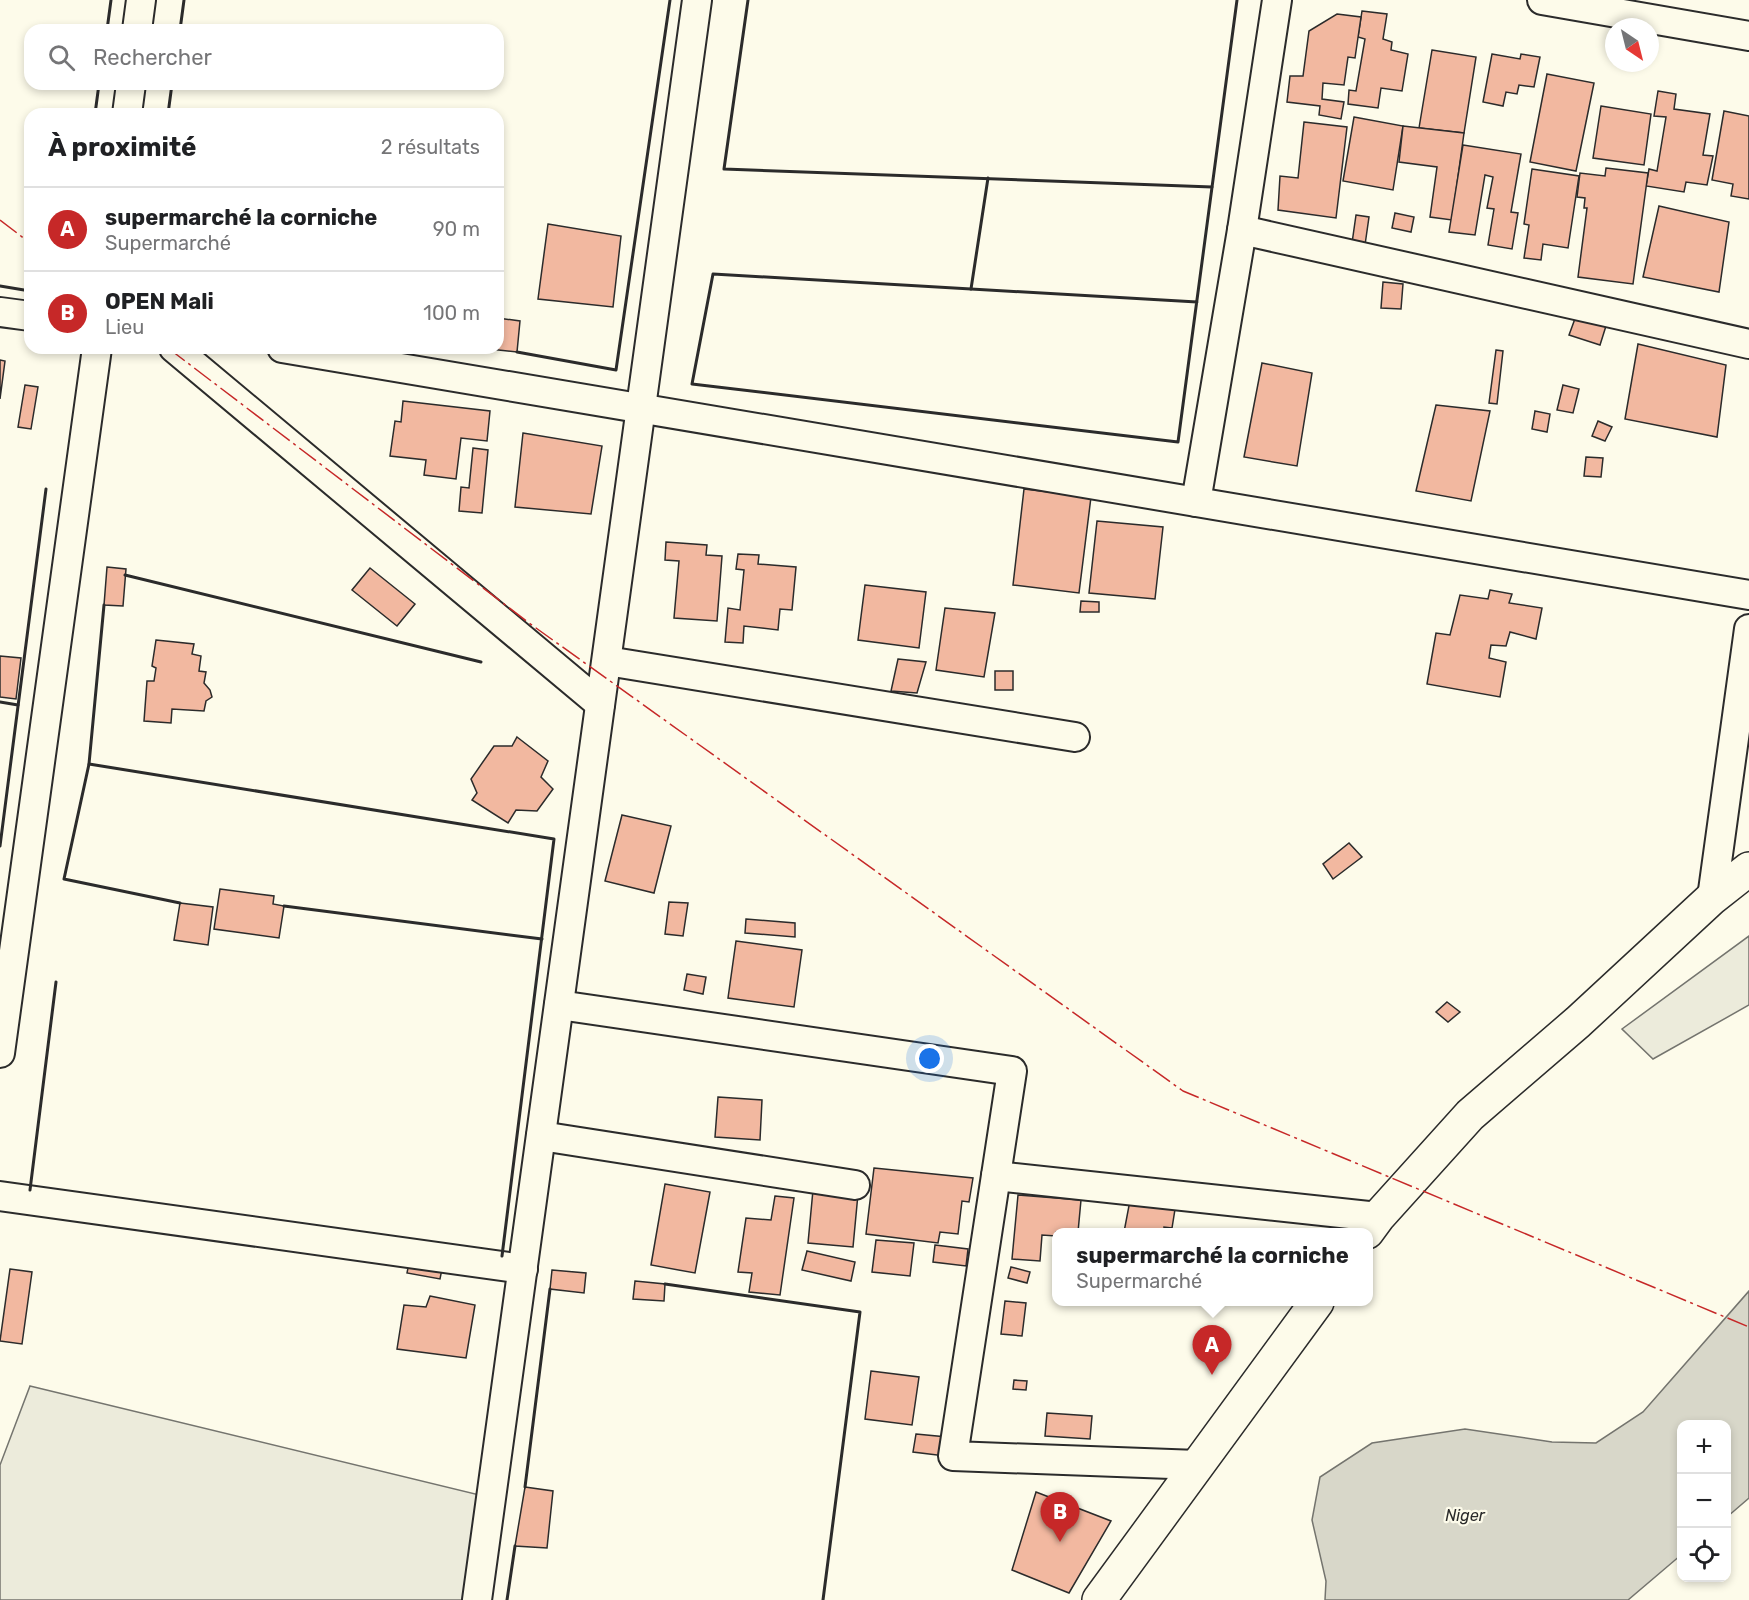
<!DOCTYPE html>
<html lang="fr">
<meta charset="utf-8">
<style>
body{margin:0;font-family:Rubik,sans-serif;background:#f2f2f2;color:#202124}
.controls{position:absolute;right:18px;bottom:18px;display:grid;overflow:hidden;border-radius:12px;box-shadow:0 3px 9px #0003}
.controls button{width:54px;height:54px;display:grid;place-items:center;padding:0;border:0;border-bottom:2px solid #e0e0e0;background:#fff;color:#202124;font:30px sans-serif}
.compass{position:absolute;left:1605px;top:18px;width:54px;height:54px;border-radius:50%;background:#fff;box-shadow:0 3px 9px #0003;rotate:145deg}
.you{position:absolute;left:930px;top:1059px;width:21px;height:21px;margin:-15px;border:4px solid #fff;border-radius:50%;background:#1a73e8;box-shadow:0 0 0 9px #1a73e833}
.badge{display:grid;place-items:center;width:39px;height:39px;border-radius:50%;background:#c62828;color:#fff;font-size:20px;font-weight:700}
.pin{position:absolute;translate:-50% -50px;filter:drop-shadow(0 2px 3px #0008)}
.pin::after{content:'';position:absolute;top:32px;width:21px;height:18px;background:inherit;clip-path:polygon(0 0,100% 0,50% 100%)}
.popup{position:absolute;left:1052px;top:1228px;width:321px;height:78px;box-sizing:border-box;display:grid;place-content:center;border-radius:12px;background:#fff;filter:drop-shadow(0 2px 4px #0005);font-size:20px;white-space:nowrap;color:#757577}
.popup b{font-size:22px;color:#202124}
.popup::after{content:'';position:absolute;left:50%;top:100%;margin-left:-12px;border:12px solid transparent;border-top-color:#fff}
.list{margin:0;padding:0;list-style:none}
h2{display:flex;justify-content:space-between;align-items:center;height:78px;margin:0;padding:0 24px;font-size:26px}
h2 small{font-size:20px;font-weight:400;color:#757577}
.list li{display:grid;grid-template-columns:39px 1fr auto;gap:18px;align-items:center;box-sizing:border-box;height:84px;padding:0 24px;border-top:2px solid #e0e0e0}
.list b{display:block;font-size:22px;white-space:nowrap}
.list p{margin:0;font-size:20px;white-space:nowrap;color:#757577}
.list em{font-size:20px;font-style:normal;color:#757577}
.icon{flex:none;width:33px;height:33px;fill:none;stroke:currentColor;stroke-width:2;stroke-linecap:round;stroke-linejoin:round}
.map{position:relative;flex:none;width:1749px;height:1600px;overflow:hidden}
.search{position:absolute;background:#fff;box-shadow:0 3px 9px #0003;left:24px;top:24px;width:480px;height:66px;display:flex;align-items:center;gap:15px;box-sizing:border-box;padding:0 21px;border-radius:18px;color:#757577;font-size:22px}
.panel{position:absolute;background:#fff;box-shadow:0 3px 9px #0003;left:24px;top:108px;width:480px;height:246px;border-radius:18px}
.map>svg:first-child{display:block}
.green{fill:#ecebdb;stroke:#74746e;stroke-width:1.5}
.water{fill:#d8d7c9;stroke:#74746e;stroke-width:1.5}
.building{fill:#f2b8a0;stroke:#2b2b2b;stroke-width:1.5}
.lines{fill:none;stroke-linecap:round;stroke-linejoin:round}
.minor-casing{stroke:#2b2b2b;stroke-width:32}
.secondary-casing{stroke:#2b2b2b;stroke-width:36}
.minor{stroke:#fdfbea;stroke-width:28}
.secondary{stroke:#fdfbea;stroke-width:33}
.wall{stroke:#2b2b2b;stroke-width:3}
.power{stroke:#c62828;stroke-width:1.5;stroke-dasharray:21 4.5 3 4.5;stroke-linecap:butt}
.labels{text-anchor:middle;stroke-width:4.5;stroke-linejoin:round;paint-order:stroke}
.water-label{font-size:16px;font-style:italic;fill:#2b2b2b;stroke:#fdfbea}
</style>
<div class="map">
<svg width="1749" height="1600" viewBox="0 0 1749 1600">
<rect width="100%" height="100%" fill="#fdfbea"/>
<g class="green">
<path d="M1749 936V1005L1653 1059 1622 1029Z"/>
<path d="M30 1386 496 1499 485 1600H0V1465Z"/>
</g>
<path class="water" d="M1749 1291V1498L1727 1517 1726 1424H1682L1681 1555 1628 1600H1325L1326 1581 1312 1520 1320 1477 1372 1443 1465 1429 1552 1442 1596 1443 1643 1412Z"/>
<g class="building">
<path d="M1362 11 1387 14 1383 39 1392 42 1391 50 1408 54 1402 91 1381 88 1378 108 1348 104 1349 90 1356 91 1365 39 1358 37Z"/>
<path d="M1337 14 1361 17 1355 58 1348 57 1344 85 1323 83 1322 99 1344 102 1341 119 1319 115 1320 106 1287 102 1290 76H1303L1309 31Z"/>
<path d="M1432 50 1476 57 1464 133 1419 128Z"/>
<path d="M1492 54 1520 59 1521 54 1540 57 1534 87 1519 85 1517 94 1506 92 1503 106 1483 102Z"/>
<path d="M1547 74 1594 83 1576 171 1530 162Z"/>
<path d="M1658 91 1676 94 1674 109 1710 114 1703 155 1713 156 1707 185 1686 182 1684 192 1646 186 1649 169 1657 171 1666 117 1654 116Z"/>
<path d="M1601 106 1651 114 1644 165 1593 158Z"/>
<path d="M1724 111 1749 116V199L1731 196 1733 184 1712 180Z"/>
<path d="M1354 117 1403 126 1393 190 1343 181Z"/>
<path d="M1304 122 1347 127 1336 218 1278 210 1280 176 1298 178Z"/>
<path d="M1403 126 1464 133 1452 220 1430 217 1437 167 1399 162Z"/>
<path d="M1463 145 1521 154 1511 212 1518 213 1512 249 1488 245 1494 209 1487 208 1493 177 1485 175 1475 235 1449 232Z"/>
<path d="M1606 168 1648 173 1633 284 1578 277 1587 208H1584L1585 198 1577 197 1580 173 1605 176Z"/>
<path d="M1532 169 1579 176 1568 248 1543 244 1541 260 1524 258 1529 225 1524 224Z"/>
<path d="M1659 206 1729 222 1719 292 1643 277Z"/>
<path d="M1395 213 1414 217 1411 232 1392 228Z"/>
<path d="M1356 215 1369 217 1365 245 1352 243Z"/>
<path d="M548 224 621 236 613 307 538 299Z"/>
<path d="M1383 282 1403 284 1401 309 1381 308Z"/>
<path d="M1576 316 1606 326 1600 345 1569 335Z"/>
<path d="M498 318 520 321 517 352 480 348H498Z"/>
<path d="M1638 344 1726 365 1717 437 1625 419Z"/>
<path d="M1496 350 1503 351 1497 404 1489 403Z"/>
<path d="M0 360 5 361 0 399Z"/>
<path d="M1262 363 1312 373 1297 466 1244 457Z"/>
<path d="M25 385 38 387 31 429 18 427Z"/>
<path d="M1563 385 1579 389 1573 413 1557 410Z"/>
<path d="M403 401 490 411 487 441 461 438 456 479 424 475 426 460 390 456 395 421 401 422Z"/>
<path d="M1436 405 1490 411 1471 501 1416 491Z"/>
<path d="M1535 411 1550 414 1547 432 1532 429Z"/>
<path d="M1598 421 1612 427 1605 441 1592 436Z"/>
<path d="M523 433 602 446 591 514 515 507Z"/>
<path d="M473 448 488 450 482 513 459 511 461 487 469 488Z"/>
<path d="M1586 457 1603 458 1601 477 1584 476Z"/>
<path d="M1024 489 1091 497 1079 593 1013 585Z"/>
<path d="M1097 521 1163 527 1155 599 1089 593Z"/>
<path d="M666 542 707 545 706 555 722 556 717 621 674 618 679 561 665 560Z"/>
<path d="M738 554 759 555 758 564 796 567 792 610 780 609 778 630 744 626 743 643 725 642 728 608 740 610 744 570 736 569Z"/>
<path d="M107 567 126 569 123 606 104 605Z"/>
<path d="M370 568 415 604 397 626 352 590Z"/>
<path d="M865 585 926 592 919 648 858 640Z"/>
<path d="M1490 590 1512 594 1509 603 1542 608 1536 639 1510 632 1506 646 1491 645 1489 658 1506 662 1500 697 1427 684 1436 633 1450 635 1460 595 1488 599Z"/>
<path d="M1081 601 1099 602V612H1080Z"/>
<path d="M945 608 995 613 984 677 936 670Z"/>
<path d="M156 640 194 644 192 654 201 656 199 671 206 672 204 683 210 690 212 697 206 701 204 711 172 709 171 723 144 721 147 681H154L156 668 152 666Z"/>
<path d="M0 656 21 658 16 699 0 697Z"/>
<path d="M898 659 926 662 917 693 891 691Z"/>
<rect x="995" y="671" width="18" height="19"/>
<path d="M517 737 548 761 541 777 553 789 537 811 516 810 508 823 472 800 477 793 471 779 494 746H512Z"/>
<path d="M622 815 671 826 654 893 605 881Z"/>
<path d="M1349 843 1362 857 1333 879 1323 864Z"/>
<path d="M220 889 274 896 273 904 284 906 279 938 214 929Z"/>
<path d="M669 902 688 903 683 936 665 934Z"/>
<path d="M180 903 213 907 208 945 174 940Z"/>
<path d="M746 919 795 923V937L745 933Z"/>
<path d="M736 941 802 950 794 1007 728 998Z"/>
<path d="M687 974 706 977 703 994 684 990Z"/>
<path d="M1447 1002 1460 1012 1448 1022 1436 1012Z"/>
<path d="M718 1097 762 1100 760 1140 715 1137Z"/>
<path d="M874 1168 973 1178 969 1202 962 1201 958 1234 940 1232 938 1243 866 1234Z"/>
<path d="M665 1184 710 1192 695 1273 651 1265Z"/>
<path d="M813 1190 858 1194 853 1247 808 1243Z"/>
<path d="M1018 1195 1081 1200 1078 1232H1056V1236L1042 1235 1040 1261 1012 1259Z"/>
<path d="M1131 1195 1176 1203 1172 1228 1164 1227V1232H1124Z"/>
<path d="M775 1196 794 1198 780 1295 749 1292 752 1273 738 1272 746 1218 771 1220Z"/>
<path d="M876 1240 914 1243 910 1276 872 1272Z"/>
<path d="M935 1245 968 1249 966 1266 933 1262Z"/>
<path d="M807 1251 855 1262 851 1281 802 1270Z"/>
<path d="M410 1258 443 1264 440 1279 407 1273Z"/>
<path d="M1011 1267 1030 1272 1027 1283 1008 1278Z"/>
<path d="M10 1269 32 1272 22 1344 0 1341Z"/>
<path d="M552 1270 586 1273 584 1293 550 1289Z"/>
<path d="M635 1281 665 1284 664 1301 633 1299Z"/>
<path d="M430 1296 475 1305 466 1358 397 1349 404 1305 426 1307Z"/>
<path d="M1005 1301 1026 1303 1022 1336 1001 1334Z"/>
<path d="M871 1371 919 1377 912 1425 865 1419Z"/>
<path d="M1014 1380 1027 1381 1026 1390 1013 1389Z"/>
<path d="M1047 1413 1092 1416 1090 1439 1045 1436Z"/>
<path d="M916 1434 947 1437 945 1456 913 1452Z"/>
<path d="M525 1487 553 1491 547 1548 515 1546Z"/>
<path d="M1036 1492 1111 1521 1069 1593 1012 1570Z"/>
</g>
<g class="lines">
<g class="minor-casing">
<g id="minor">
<path d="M1542 0 1749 36"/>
<path d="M137 30 141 0"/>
<path d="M127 114 131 84"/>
<path d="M1242 230 1749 344"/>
<path d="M0 312 30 316"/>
<path d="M174 348 600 704"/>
<path d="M282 348 1749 595"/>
<path d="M1196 502 1242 230 1277 0"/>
<path d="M607 661 1075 737"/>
<path d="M1712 898 1749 629"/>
<path d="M559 1005 1012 1071 953 1456 1198 1465"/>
<path d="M0 1053 97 348"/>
<path d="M541 1136 855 1185"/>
<path d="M996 1176 1378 1217"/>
<path d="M0 1196 523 1269"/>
<path d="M477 1600 697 0"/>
</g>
</g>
<g class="secondary-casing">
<g id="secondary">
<path d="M1367 1232 1378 1217 1470 1115 1578 1022 1712 898 1749 869"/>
<path d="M1099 1600 1317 1302"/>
</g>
</g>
<use href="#minor" class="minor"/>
<use href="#secondary" class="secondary"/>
<g class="wall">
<path d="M748 0 724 169 1212 187"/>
<path d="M107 30 111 0"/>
<path d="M180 30 184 0"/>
<path d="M95 114 99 84"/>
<path d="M168 114 172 84"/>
<path d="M0 286 30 291"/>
<path d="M971 289 988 178"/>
<path d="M1197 302 713 274 692 384 1178 442 1237 0"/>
<path d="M517 352 616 370 670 0"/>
<path d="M125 575 481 662"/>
<path d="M104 605 89 764 64 879 180 903"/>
<path d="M0 702 18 705"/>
<path d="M89 764 554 839 502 1256"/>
<path d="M0 846 46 489"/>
<path d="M284 906 542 939"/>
<path d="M30 1190 56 982"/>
<path d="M665 1284 860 1312 823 1600"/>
<path d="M525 1487 550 1289"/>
<path d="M507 1600 515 1546"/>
</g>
<g class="power">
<path d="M0 220 30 243"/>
<path d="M168 348 529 623 1183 1091 1749 1327"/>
</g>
</g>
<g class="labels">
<g class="water-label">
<text x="1465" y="1521">Niger</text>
</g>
</g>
</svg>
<div class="controls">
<button>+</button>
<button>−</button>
<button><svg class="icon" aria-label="locate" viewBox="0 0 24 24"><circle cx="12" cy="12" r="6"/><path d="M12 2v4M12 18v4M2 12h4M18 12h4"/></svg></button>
</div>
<svg class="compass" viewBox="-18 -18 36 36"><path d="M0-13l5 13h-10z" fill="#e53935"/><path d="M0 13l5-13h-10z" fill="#757577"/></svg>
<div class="you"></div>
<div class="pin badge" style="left:1212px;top:1375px">A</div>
<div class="popup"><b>supermarché la corniche</b>Supermarché</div>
<div class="pin badge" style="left:1060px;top:1542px">B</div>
<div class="search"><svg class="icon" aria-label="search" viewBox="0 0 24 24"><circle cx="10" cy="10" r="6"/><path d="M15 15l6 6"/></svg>Rechercher</div>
<section class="panel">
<h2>À proximité<small>2 résultats</small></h2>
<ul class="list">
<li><span class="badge">A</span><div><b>supermarché la corniche</b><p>Supermarché</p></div><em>90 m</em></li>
<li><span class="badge">B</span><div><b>OPEN Mali</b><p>Lieu</p></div><em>100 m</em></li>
</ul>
</section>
</div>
